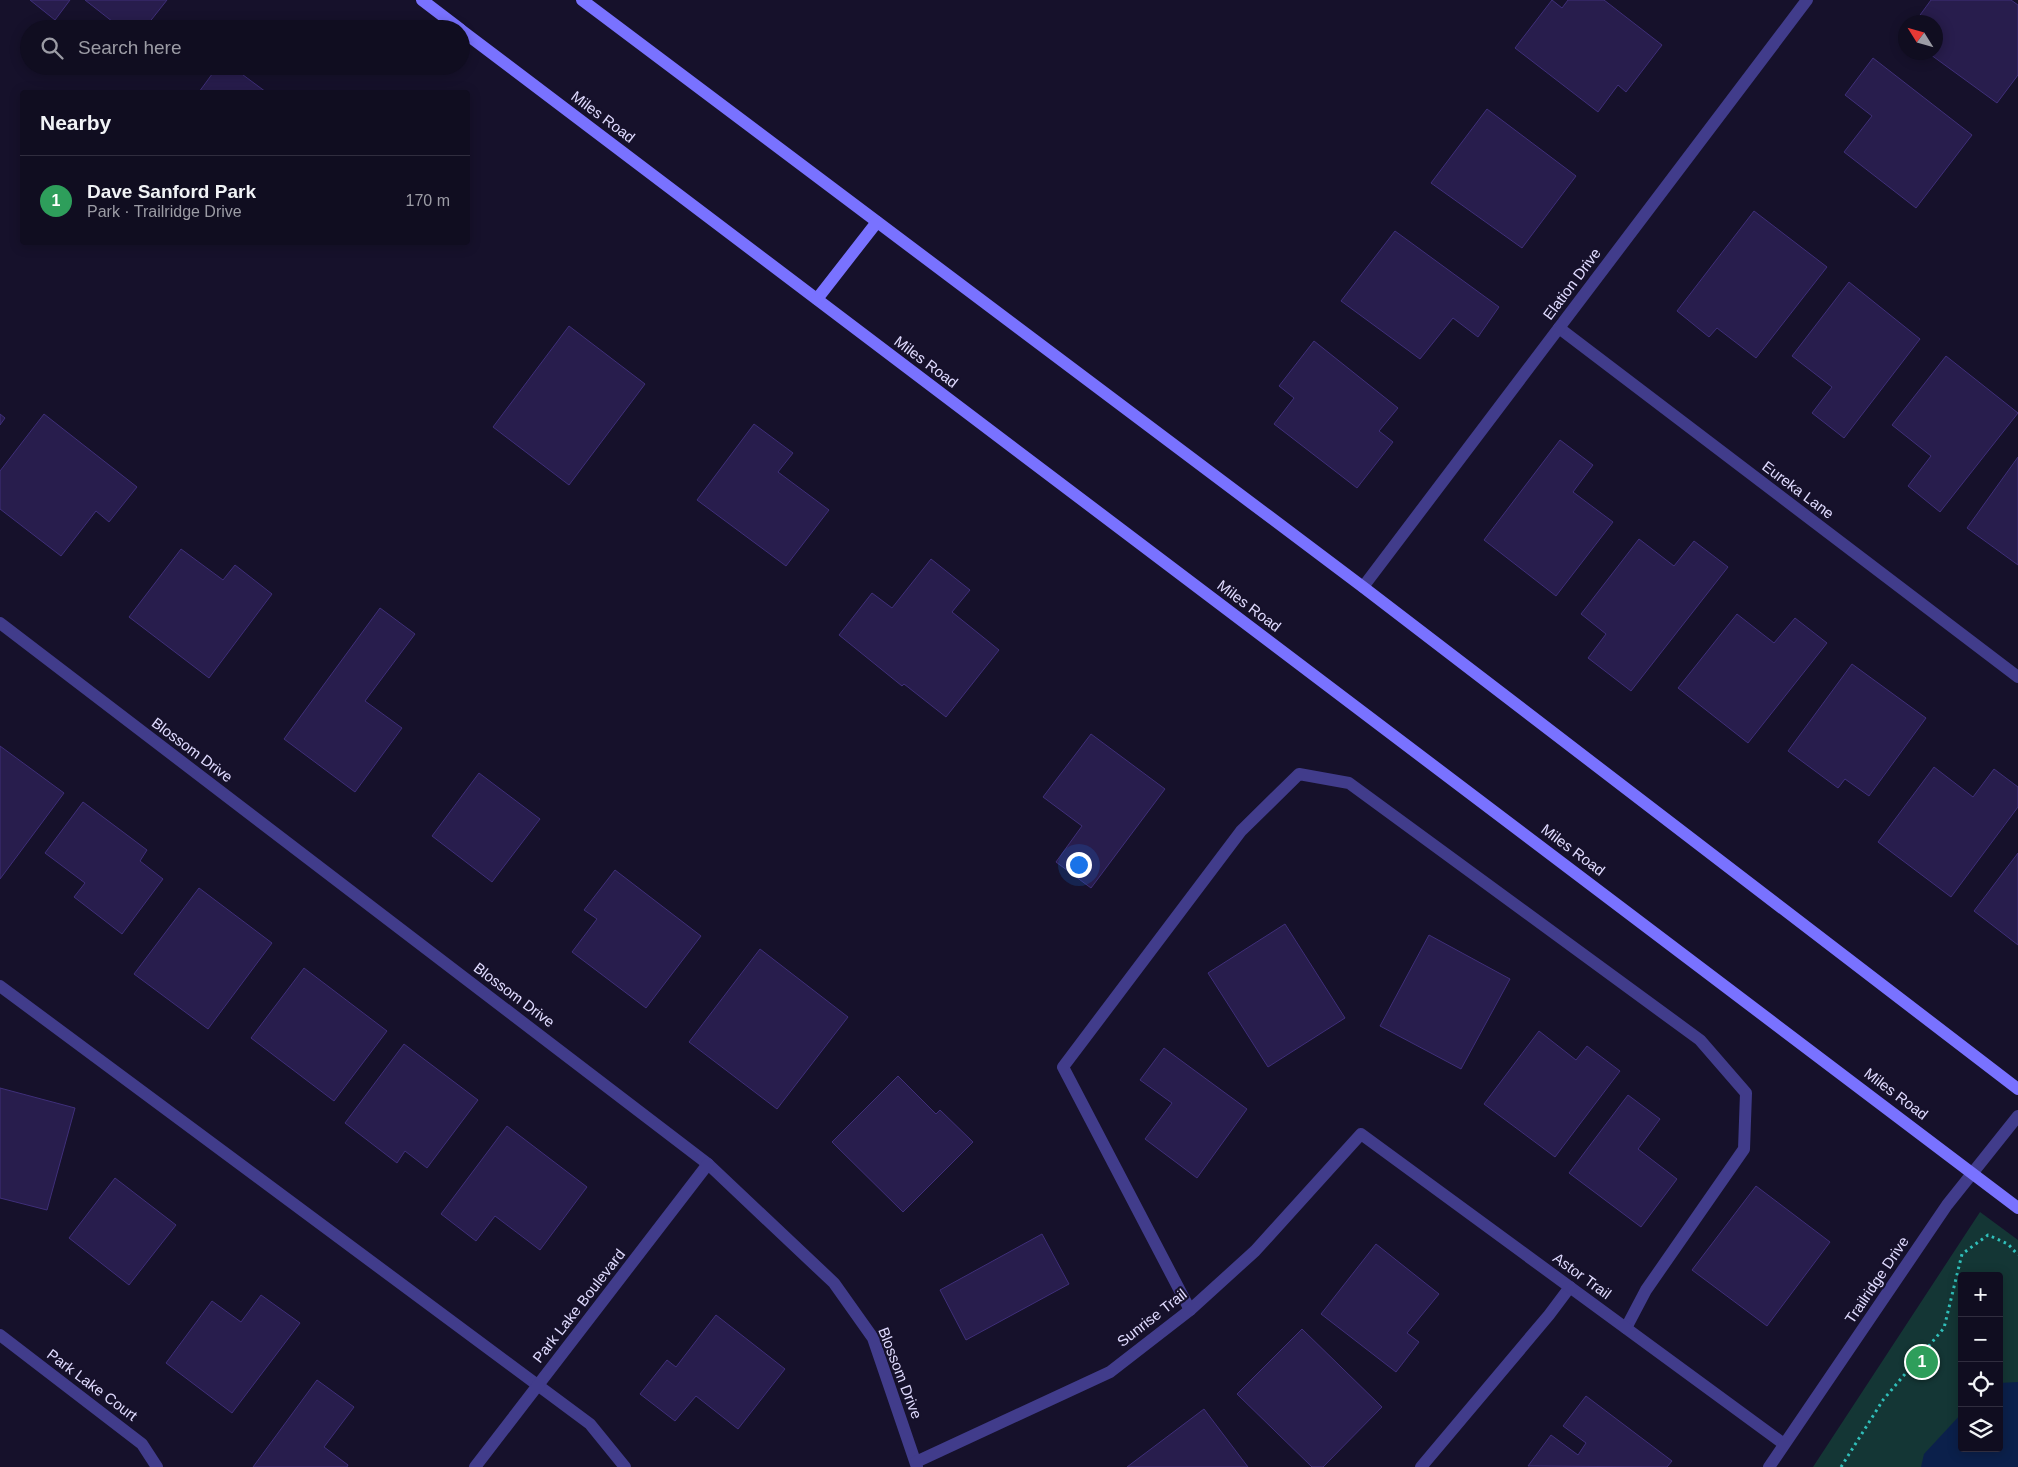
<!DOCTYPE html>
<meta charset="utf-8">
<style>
body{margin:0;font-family:Helvetica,sans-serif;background:#1e1b2d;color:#f1f3f6}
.controls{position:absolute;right:15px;bottom:15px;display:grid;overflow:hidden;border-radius:5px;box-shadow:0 2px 12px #0003}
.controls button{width:45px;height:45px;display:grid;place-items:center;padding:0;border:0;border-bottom:1px solid #302d3e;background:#100d20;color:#f1f3f6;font:25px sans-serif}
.compass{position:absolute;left:1898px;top:15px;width:45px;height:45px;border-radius:50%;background:#100d20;box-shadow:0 2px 12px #0003;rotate:307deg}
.you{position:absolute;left:1078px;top:864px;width:18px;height:18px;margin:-12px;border:4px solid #fff;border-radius:50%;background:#1a73e8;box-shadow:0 0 0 8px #1a73e833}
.badge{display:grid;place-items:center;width:32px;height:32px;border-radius:50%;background:#7c3aed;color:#fff;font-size:16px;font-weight:700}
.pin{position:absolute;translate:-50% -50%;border:2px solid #fff;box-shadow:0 1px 5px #0006}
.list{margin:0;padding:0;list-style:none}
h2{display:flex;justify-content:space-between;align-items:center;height:65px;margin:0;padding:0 20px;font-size:21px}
h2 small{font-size:16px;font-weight:400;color:#9c9ca5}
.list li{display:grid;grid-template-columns:32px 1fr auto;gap:15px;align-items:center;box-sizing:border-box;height:90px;padding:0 20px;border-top:1px solid #302d3e}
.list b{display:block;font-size:19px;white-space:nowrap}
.list p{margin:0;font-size:16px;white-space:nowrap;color:#9c9ca5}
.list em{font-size:16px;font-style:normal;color:#9c9ca5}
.icon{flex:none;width:28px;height:28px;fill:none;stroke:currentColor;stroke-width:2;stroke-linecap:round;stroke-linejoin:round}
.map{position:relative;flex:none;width:2018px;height:1467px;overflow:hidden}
.search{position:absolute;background:#100d20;box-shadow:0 2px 12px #0003;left:20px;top:20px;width:450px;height:55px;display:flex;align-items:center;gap:12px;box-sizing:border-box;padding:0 18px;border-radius:28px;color:#9c9ca5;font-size:19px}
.panel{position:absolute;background:#100d20;box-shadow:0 2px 12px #0003;left:20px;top:90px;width:450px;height:155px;border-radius:5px}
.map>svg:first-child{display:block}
.green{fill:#143635;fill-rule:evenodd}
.water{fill:#0b204b}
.building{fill:#281d4d;stroke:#3f2f79}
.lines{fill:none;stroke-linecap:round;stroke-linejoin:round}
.path{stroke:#30bfba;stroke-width:3;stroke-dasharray:2.5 4;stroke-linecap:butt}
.lane{stroke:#413c8b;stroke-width:12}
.street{stroke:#413c8b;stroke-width:12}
.secondary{stroke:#7972ff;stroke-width:12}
.labels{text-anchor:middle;stroke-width:4.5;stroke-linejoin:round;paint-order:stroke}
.street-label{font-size:15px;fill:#e0dbff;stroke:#16112b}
</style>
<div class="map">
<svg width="2018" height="1467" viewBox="0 0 2018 1467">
<rect width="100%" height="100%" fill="#16112b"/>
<path class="green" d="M1980 1212 2018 1240V1467H1813ZM1962 1276H1999V1448H1962Z"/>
<path class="water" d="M2018 1382V1467H1921L1924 1454 1962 1413V1448H1999V1383Z"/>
<g class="building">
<path d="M30 0H70L55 20Z"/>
<path d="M85 0H167L144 29H122Z"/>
<path d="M1552 0 1562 8 1568 0H1604L1662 45 1626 92 1618 85 1598 112 1515 48Z"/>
<path d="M1931 0H2011L2018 5V75L1997 103 1927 52H1936V22H1915Z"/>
<path d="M1873 58 1972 135 1916 208 1844 152 1872 116 1845 95Z"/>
<path d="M218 66H231L266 92H199Z"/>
<path d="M1487 109 1576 176 1522 248 1431 183Z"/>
<path d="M1754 211 1827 267 1756 358 1717 328 1709 337 1677 311Z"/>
<path d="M1395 231 1499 307 1478 337 1453 318 1420 359 1341 301Z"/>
<path d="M1849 282 1920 339 1844 438 1812 413 1832 387 1792 356Z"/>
<path d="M569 326 645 384 569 485 493 427Z"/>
<path d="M1314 341 1398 408 1379 431 1393 442 1357 488 1274 424 1294 398 1279 386Z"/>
<path d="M1946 356 2018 413 1940 512 1908 486 1931 456 1892 425Z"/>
<path d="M0 414 5 418 0 425Z"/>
<path d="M44 414 137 487 109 522 96 511 61 556 0 509V471Z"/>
<path d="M754 424 793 453 778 472 829 510 786 566 697 500Z"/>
<path d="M1560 440 1593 465 1573 492 1613 522 1556 596 1484 540Z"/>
<path d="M2018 457V565L1967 528Z"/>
<path d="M1639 539 1674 566 1694 541 1728 567 1631 691 1588 658 1606 634 1581 614Z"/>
<path d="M181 549 223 580 235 565 272 594 209 678 129 617Z"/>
<path d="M931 559 970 590 952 612 999 650 946 717 904 684 902 686 839 635 872 593 892 608Z"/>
<path d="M380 608 415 634 365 701 402 728 355 792 284 739Z"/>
<path d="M1737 614 1774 643 1795 618 1827 643 1748 743 1678 688Z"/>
<path d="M1852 664 1926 718 1869 796 1845 779 1838 788 1788 751Z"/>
<path d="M1091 734 1165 789 1091 888 1056 862 1082 826 1043 797Z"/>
<path d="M0 746 64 793 0 879Z"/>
<path d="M1934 767 1973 797 1994 769 2018 787V807L1951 897 1878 842Z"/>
<path d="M479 773 540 819 492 882 432 836Z"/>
<path d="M83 802 147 850 140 861 163 879 122 934 74 897 85 883 45 853Z"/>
<path d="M2018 853V945L1974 911Z"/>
<path d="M615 870 701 936 646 1008 572 952 597 919 584 910Z"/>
<path d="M199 888 272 943 208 1029 134 974Z"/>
<path d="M1285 924 1345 1018 1268 1067 1208 973Z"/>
<path d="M1429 935 1510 979 1461 1069 1380 1026Z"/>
<path d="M760 949 848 1017 777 1109 689 1042Z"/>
<path d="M304 968 387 1031 334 1101 251 1038Z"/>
<path d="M1539 1031 1576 1060 1587 1046 1620 1071 1555 1157 1484 1104Z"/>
<path d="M404 1044 478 1100 427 1168 405 1151 397 1163 345 1123Z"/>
<path d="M1164 1048 1247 1109 1197 1178 1145 1139 1172 1103 1140 1080Z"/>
<path d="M898 1076 936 1114 940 1110 973 1142 903 1212 832 1142Z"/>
<path d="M0 1088 75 1108 47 1210 0 1198Z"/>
<path d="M1628 1095 1660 1119 1638 1149 1677 1179 1641 1227 1569 1173Z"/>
<path d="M507 1126 587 1187 540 1250 495 1216 476 1241 441 1214Z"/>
<path d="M115 1178 176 1225 129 1285 69 1238Z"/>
<path d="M1756 1186 1830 1242 1767 1326 1692 1270Z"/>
<path d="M1042 1234 1069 1284 966 1340 940 1290Z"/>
<path d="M1376 1244 1439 1294 1407 1333 1419 1342 1396 1372 1321 1314Z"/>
<path d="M261 1295 300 1323 232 1413 166 1363 212 1301 241 1322Z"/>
<path d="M716 1315 785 1369 738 1429 696 1396 675 1421 640 1394 667 1360 676 1367Z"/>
<path d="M1302 1329 1382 1407 1323 1467H1312L1237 1394Z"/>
<path d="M317 1380 354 1407 324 1447 348 1465 347 1467H253Z"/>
<path d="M1586 1396 1672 1461 1667 1467 1528 1466 1551 1435 1578 1455 1586 1443 1563 1426Z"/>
<path d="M1204 1409 1248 1467H1127Z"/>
</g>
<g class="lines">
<path class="path" d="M1841 1467 1883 1400 1944 1328 1962 1254 1988 1235 2008 1244 2018 1255"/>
<g class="lane">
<path d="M0 986 590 1424 625 1467"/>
<path d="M1190 1310 1063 1067 1241 831 1299 774 1349 783 1700 1040 1746 1093 1744 1149 1646 1290 1626 1328"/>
<path d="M1421 1467 1549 1315 1570 1287"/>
</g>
<g class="street">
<path d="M1559 328 2018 677"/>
<path d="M1363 587 1807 0"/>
<path d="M0 623 708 1164 834 1283 873 1338 917 1467"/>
<path d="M0 1335 142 1444 157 1467"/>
<path d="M916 1462 1110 1372 1190 1310 1255 1251 1361 1134 1784 1444"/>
<path d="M475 1467 708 1164"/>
<path d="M1769 1467 1947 1205 2018 1116"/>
</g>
<g class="secondary">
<path d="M422 0 460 29"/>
<path d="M582 0 1363 587 2018 1089"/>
<path d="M461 30 2018 1208"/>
<path d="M817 299 877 222"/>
</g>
</g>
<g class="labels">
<g class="street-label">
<text transform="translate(603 117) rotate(37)" y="5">Miles Road</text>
<text transform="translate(1572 284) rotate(-53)" y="5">Elation Drive</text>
<text transform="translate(926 362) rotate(37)" y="5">Miles Road</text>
<text transform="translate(1798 490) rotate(37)" y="5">Eureka Lane</text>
<text transform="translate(1249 606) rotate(37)" y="5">Miles Road</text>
<text transform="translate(192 750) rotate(37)" y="5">Blossom Drive</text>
<text transform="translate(1573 850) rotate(37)" y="5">Miles Road</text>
<text transform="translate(514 995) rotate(37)" y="5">Blossom Drive</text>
<text transform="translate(1896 1094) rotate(37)" y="5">Miles Road</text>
<text transform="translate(1582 1276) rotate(36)" y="5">Astor Trail</text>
<text transform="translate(1877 1280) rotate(-56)" y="5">Trailridge Drive</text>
<text transform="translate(579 1306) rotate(-52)" y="5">Park Lake Boulevard</text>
<text transform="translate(1152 1318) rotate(-38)" y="5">Sunrise Trail</text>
<text transform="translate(900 1373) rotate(69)" y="5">Blossom Drive</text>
<text transform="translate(92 1385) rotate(37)" y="5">Park Lake Court</text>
</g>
</g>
</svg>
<div class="controls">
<button>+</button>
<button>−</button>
<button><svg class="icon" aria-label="locate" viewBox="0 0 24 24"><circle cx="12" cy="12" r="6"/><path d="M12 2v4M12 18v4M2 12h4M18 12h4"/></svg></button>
<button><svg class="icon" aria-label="layers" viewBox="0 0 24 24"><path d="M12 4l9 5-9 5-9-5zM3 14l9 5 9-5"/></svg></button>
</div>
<svg class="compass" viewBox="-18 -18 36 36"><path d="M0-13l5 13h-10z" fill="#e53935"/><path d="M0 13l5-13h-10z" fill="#9c9ca5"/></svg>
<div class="you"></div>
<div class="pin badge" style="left:1922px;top:1362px;background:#2e9e5b">1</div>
<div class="search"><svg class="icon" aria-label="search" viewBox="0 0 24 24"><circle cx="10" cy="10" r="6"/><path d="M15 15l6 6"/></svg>Search here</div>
<section class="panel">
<h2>Nearby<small></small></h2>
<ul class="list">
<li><span class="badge" style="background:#2e9e5b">1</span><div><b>Dave Sanford Park</b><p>Park · Trailridge Drive</p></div><em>170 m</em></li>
</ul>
</section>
</div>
